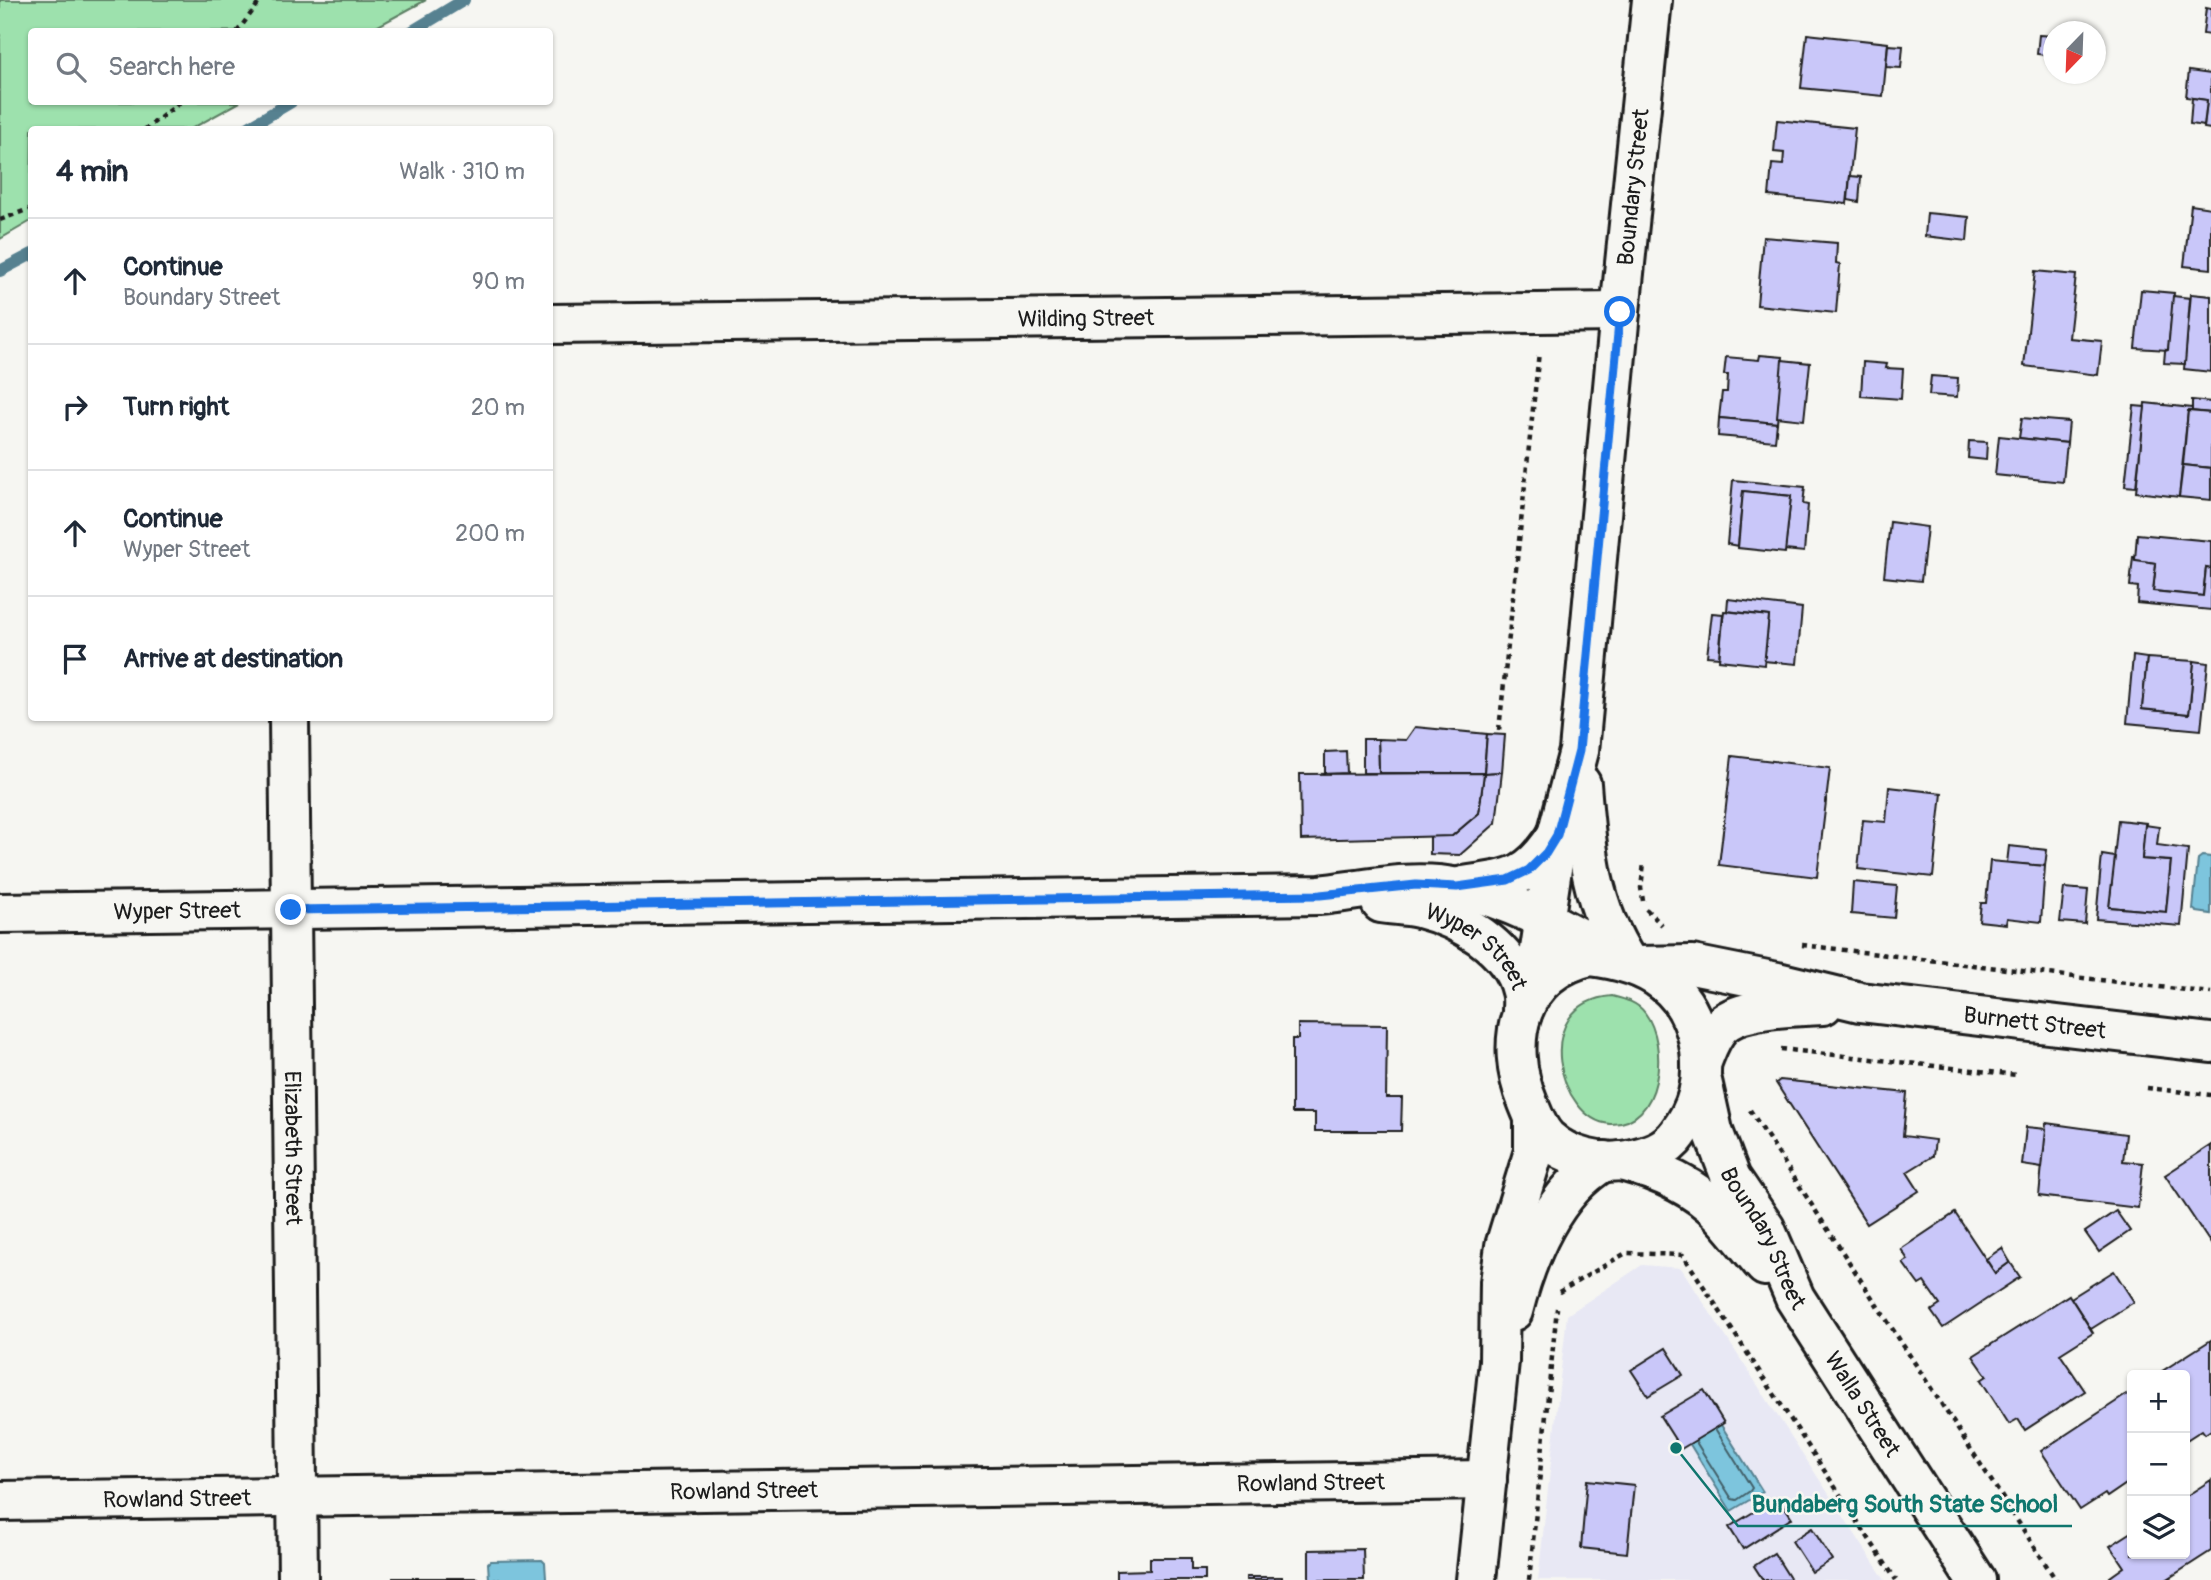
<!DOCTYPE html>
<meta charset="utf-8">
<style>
body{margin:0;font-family:Pangolin,sans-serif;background:#f2f2f3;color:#1f2937}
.controls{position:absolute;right:21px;bottom:21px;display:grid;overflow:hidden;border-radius:7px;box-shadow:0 2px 5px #0004}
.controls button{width:63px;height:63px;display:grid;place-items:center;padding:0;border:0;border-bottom:2px solid #e0e1e3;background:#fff;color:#1f2937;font:35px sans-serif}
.compass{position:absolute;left:2043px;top:21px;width:63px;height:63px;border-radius:50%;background:#fff;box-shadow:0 2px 5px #0004;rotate:203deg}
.stop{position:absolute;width:21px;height:21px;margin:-16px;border:5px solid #1a73e8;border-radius:50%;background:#fff}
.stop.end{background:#1a73e8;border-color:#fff;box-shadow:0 2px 7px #0008}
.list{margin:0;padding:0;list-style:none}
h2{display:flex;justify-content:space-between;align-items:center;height:91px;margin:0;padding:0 28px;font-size:30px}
h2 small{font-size:23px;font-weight:400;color:#747a83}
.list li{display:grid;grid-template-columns:46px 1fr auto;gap:21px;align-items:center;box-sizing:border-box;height:126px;padding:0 28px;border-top:2px solid #e0e1e3}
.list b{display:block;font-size:26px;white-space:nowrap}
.list p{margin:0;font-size:23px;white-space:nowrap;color:#747a83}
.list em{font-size:23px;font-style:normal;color:#747a83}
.icon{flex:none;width:38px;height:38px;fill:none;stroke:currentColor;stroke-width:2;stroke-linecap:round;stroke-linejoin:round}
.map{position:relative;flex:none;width:2211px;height:1580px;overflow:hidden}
.search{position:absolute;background:#fff;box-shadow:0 2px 5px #0004;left:28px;top:28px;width:525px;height:77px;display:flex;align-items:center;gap:18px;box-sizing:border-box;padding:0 24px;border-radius:7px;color:#747a83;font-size:26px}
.panel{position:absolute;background:#fff;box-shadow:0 2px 5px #0004;left:28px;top:126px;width:525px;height:595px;border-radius:7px}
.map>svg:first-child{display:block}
.built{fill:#e8e8f4}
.green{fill:#9de1ad;stroke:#5c7e64;stroke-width:2}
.water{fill:#7dc5dd;stroke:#568190;stroke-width:2}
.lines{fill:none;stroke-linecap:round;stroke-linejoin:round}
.shore{stroke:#436069;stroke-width:2}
.stream{stroke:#568190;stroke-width:12}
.building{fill:#c9c7f9;stroke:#1c1c1c;stroke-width:2}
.minor-casing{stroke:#1c1c1c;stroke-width:44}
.tertiary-casing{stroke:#1c1c1c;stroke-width:44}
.path{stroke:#1c1c1c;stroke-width:4.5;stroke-dasharray:5 5;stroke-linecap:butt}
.minor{stroke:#f6f6f2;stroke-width:38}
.tertiary{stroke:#f6f6f2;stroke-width:38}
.route{stroke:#1a73e8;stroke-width:9}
.labels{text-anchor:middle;stroke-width:5;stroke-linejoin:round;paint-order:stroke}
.street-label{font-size:23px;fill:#1c1c1c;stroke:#f6f6f2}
.leader{fill:none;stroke:#0f766e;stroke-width:2.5}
.callout-dot{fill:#0f766e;stroke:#f6f6f2;stroke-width:2.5}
.callout-label{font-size:24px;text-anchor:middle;font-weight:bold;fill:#0f766e;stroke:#f6f6f2;stroke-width:5;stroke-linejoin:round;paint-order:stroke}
</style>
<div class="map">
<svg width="2211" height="1580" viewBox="0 0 2211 1580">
<rect width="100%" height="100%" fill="#f6f6f2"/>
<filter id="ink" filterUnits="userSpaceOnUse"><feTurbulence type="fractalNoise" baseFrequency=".0143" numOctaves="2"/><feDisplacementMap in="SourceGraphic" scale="14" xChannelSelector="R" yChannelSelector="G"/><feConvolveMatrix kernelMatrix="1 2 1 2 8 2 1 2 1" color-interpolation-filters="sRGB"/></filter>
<g filter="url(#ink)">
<path class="built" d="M1642 1265 1681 1268 1885 1580H1538L1567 1315Z"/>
<g class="green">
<path d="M0 0H426L369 31 32 32V102H240L191 129 32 130 31 221 0 239Z"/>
<path d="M1612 996C1624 999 1637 1002 1645 1013 1669 1045 1662 1126 1610 1124 1559 1121 1528 1003 1612 996Z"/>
</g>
<g class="water">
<path d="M2202 856 2211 857V914L2197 912 2193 909 2198 859Z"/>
<path d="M1706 1401 1763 1492 1731 1511 1675 1420Z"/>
<path d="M542 1560 545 1563 546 1578 544 1580 489 1579 488 1563 490 1561Z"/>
</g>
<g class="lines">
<path class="shore" d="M1696 1442 1732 1499 1737 1500 1750 1491 1752 1488 1716 1430"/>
<g class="stream">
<path d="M411 32 464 0"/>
<path d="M244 130 291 102"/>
<path d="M0 271 32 254"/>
</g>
</g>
<g class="building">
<path d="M2206 8 2211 9V35L2203 34Z"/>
<path d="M1807 34 1888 43 1883 96 1801 88Z"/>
<path d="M2039 35 2054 36 2053 56 2037 54Z"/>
<path d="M1888 45 1903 46 1901 68 1886 67Z"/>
<path d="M2189 71 2211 74V129L2204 128 2207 100 2186 97Z"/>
<path d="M2192 98 2207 100 2204 126 2190 124Z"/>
<path d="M1777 120 1855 128 1847 204 1769 196 1772 164 1783 165 1784 153 1774 152Z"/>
<path d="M1850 176 1861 177 1859 202 1848 200Z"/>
<path d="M2191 205 2211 208V269L2184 266Z"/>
<path d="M1927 213 1969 217 1967 241 1925 236Z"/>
<path d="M1763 237 1837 243 1836 263 1840 264 1836 313 1757 305Z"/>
<path d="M2035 271 2076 275 2069 338 2102 341 2098 375 2024 366Z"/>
<path d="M2141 290 2174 293 2168 350 2135 348Z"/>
<path d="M2191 294 2211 296V372L2184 369Z"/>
<path d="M2173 296 2190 298 2185 364 2164 363 2165 351 2168 350Z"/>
<path d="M1760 355 1783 357 1777 423 1719 418 1722 392H1727L1728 375H1724L1726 357 1759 360Z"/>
<path d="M1782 360 1810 363 1804 420 1777 417Z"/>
<path d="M1863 362 1887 364 1886 368 1903 369 1901 399 1861 396Z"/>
<path d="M1931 376 1958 378 1957 397 1929 395Z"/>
<path d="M2192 400 2211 402V413L2192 411Z"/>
<path d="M2145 403 2192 408V411H2188L2179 497 2136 492Z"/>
<path d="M2134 406 2145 407 2136 487 2125 486Z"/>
<path d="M2188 411 2211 413V468L2183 465Z"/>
<path d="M1719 418 1777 423 1775 441 1718 436Z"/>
<path d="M2022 418 2069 422 2067 443 2019 438Z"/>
<path d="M1999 436 2067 443 2063 482 1995 475Z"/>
<path d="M1969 441 1987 442 1986 460 1968 458Z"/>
<path d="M2183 465 2211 468V500L2179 497Z"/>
<path d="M1733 480 1805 487 1803 504 1808 505 1804 552 1785 550 1791 496 1743 491 1738 546 1727 544Z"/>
<path d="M1743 491 1791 496 1785 553 1738 548Z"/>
<path d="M1890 522 1927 527 1921 581 1884 577Z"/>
<path d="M2137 534 2211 541V569L2206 568 2203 596 2153 591 2156 563 2135 560Z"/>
<path d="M2133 557H2135V560L2156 563 2153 591 2203 596 2206 568 2211 569V610L2137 603 2138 587 2130 586Z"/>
<path d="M1728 599 1802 608 1797 664 1764 661 1769 616 1727 611Z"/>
<path d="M1724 611 1769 616 1764 665 1719 660Z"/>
<path d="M1712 613 1723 614 1719 657 1707 656Z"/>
<path d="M2133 656 2147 658 2142 709 2189 714 2194 661 2208 663 2201 730 2127 723Z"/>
<path d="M2147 658 2194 661 2189 714 2142 709Z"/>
<path d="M1415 727 1487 734 1484 773H1379L1378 739 1406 740Z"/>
<path d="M1487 734 1505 735 1502 772 1484 773Z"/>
<path d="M1363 739H1378L1379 773H1363Z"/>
<path d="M1346 751 1347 773 1325 774V752Z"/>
<path d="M1732 756 1830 768 1817 877 1719 865Z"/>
<path d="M1502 772 1496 823 1460 855 1430 854V836H1452L1479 813 1484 773Z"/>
<path d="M1484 773 1479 813 1452 836 1301 840 1300 774Z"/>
<path d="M1889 787 1942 793 1933 877 1858 869 1863 820 1886 822Z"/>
<path d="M2118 820 2146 823 2142 859 2171 861 2166 912 2109 907Z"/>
<path d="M2145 825 2159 827 2157 845 2188 849 2181 926 2096 919 2102 855 2115 857 2109 907 2166 912 2171 861 2142 859Z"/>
<path d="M2009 846 2047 850 2045 866 2007 863Z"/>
<path d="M1990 861 2045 866 2041 922 2007 918 2006 924 1979 921 1981 903H1986Z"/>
<path d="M1853 882 1897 886 1894 918 1851 914Z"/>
<path d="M2064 888 2088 890 2085 924 2060 922Z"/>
<path d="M1298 1024 1387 1025 1386 1098H1402L1401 1131H1315V1113H1292V1039H1298Z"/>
<path d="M1780 1080 1907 1093 1903 1136 1935 1140 1933 1156 1907 1172 1919 1191 1867 1224 1776 1083Z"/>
<path d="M2046 1123 2126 1134 2123 1161 2143 1163 2138 1208 2039 1196Z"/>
<path d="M2026 1127 2046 1129 2042 1168 2022 1165Z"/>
<path d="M2211 1145V1244L2165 1175Z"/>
<path d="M2116 1211 2130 1231 2099 1252 2085 1232Z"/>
<path d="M1955 1213 1995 1273 2010 1262 2020 1277 1943 1328 1931 1311 1940 1305 1924 1282 1919 1285 1903 1263 1908 1260 1901 1249Z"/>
<path d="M2002 1248 2010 1262 1995 1273 1986 1259Z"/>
<path d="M2114 1271 2134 1302 2091 1329 2071 1298Z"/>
<path d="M2069 1295 2093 1333 2060 1354 2085 1391 2025 1430 2018 1419 2009 1424 1981 1380 1987 1376 1973 1356Z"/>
<path d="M2211 1340V1430L2205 1434 2202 1430 2185 1441V1375H2156Z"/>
<path d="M1666 1348 1683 1375 1648 1396 1631 1370Z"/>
<path d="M1704 1390 1724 1423 1681 1449 1660 1416Z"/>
<path d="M2132 1391V1480L2107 1497 2105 1494 2080 1510 2041 1451Z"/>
<path d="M1587 1480 1634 1485 1627 1553 1581 1548Z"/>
<path d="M2211 1480V1551L2166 1580H2112L2110 1577 2124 1567 2110 1546 2132 1532V1554H2185V1497Z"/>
<path d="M1778 1497 1792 1518 1743 1549 1729 1527Z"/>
<path d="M1812 1528 1832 1560 1812 1572 1792 1541Z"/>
<path d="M1363 1549 1364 1580H1309V1550Z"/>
<path d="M1774 1553 1791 1580H1763L1754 1566Z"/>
<path d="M1150 1558H1191V1570H1205V1580H1117V1571L1150 1570Z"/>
<rect x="1246" y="1577" width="36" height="3"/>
<rect x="393" y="1578" width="85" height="2"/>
</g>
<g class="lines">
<g class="minor-casing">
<g id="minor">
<path id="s1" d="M550 324 1620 312"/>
<path id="s2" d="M289 718 298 1580"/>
<path d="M1463 886C1512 879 1529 879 1557 835"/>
<path id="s3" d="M1381 903C1393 905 1406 905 1419 908 1459 918 1511 947 1521 991 1523 998 1522 1006 1522 1013"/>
<path id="s4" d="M0 913 1320 895C1364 890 1414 878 1458 888 1515 900 1568 932 1619 960"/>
<path id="s5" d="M1638 966 1692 965 1777 982 1860 1002 2211 1043"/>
<path d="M1701 1064C1707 1050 1711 1035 1722 1025 1741 1007 1797 1006 1823 1005"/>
<path d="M1513 1311C1527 1256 1554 1190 1605 1161"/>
<path id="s6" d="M0 1501 1487 1480"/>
<path d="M1476 1580 1499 1361 1500 1282 1505 1246 1534 1151V1119"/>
</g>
</g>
<g class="tertiary-casing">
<g id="tertiary">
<path d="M1581 784C1586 850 1591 906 1628 963"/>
<path d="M1590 956C1649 963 1691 987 1700 1050 1704 1082 1698 1108 1678 1134 1666 1151 1648 1156 1628 1160 1602 1165 1568 1158 1548 1139 1538 1130 1533 1115 1528 1103 1502 1041 1519 972 1590 956Z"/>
<path id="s7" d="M1534 990 1557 835 1579 751 1620 312 1652 0"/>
<path id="s8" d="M1702 1081 1713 1131 1731 1178 1765 1228 1795 1298 1976 1580"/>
<path d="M1621 1161C1659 1171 1695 1186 1722 1215 1737 1231 1750 1249 1765 1266"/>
</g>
</g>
<g class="path">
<path d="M237 32 261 0"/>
<path d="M144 130 181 102"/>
<path d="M0 220 32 208"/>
<path d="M1499 730 1539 352"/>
<path d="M1643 901 1641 888 1644 863"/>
<path d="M1646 909 1662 925"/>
<path d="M1802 945 2211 993"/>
<path d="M1781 1049 2017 1075"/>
<path d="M2147 1088 2211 1095"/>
<path d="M1750 1110 2056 1580"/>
<path d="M1559 1292 1626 1253 1683 1255 1896 1580"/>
<path d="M1529 1580 1557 1308"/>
</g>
<use href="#minor" class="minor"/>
<use href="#tertiary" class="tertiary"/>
</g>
</g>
<g class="lines" filter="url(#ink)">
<path class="route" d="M291 910 1320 895 1416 885 1457 887 1508 880 1529 870 1546 853 1557 835 1579 751 1620 312"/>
</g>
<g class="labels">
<g class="street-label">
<text dy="8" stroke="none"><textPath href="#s7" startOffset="810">Boundary Street</textPath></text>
<text dy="8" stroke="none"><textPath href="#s1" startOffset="536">Wilding Street</textPath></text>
<text dy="8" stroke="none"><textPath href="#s4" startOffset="177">Wyper Street</textPath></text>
<text dy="8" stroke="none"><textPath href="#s3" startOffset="110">Wyper Street</textPath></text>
<text dy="8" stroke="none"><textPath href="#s5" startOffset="402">Burnett Street</textPath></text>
<text dy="8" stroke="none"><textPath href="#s2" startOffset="430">Elizabeth Street</textPath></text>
<text dy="8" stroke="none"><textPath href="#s8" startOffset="170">Boundary Street</textPath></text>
<text dy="8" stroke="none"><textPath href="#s8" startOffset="364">Walla Street</textPath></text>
<text dy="8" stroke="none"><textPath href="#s6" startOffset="1311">Rowland Street</textPath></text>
<text dy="8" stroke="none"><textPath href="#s6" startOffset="744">Rowland Street</textPath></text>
<text dy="8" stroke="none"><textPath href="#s6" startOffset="177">Rowland Street</textPath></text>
</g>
</g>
<path class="leader" d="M1676 1448L1738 1526H2072"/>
<circle class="callout-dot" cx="1676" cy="1448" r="7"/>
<g class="callout-label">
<text x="1905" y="1512">Bundaberg South State School</text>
</g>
</svg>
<div class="controls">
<button>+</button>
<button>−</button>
<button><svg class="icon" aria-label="layers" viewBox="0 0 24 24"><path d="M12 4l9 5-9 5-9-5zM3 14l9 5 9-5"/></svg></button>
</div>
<svg class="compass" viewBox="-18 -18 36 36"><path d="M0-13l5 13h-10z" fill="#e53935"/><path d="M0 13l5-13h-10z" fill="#747a83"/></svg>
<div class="stop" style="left:1620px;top:312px"></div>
<div class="stop end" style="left:291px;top:910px"></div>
<div class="search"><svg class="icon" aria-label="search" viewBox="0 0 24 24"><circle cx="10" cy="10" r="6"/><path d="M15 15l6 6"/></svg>Search here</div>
<section class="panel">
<h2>4 min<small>Walk · 310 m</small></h2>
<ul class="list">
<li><svg class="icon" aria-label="ahead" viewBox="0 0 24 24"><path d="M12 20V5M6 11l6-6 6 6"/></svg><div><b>Continue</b><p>Boundary Street</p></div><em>90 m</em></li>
<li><svg class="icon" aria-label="right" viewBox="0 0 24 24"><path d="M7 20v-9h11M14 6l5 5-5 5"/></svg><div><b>Turn right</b></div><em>20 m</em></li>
<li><svg class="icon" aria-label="ahead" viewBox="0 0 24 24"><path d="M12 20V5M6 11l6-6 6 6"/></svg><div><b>Continue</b><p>Wyper Street</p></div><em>200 m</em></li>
<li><svg class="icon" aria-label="arrive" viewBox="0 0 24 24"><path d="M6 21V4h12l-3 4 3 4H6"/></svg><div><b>Arrive at destination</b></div></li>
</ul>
</section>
</div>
